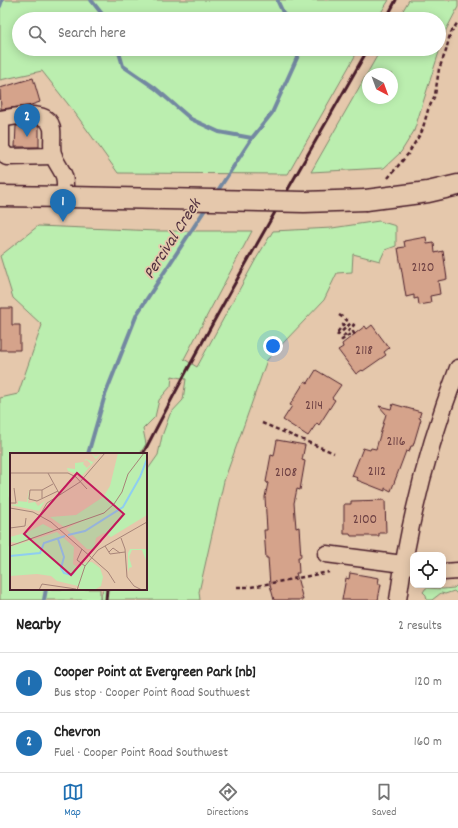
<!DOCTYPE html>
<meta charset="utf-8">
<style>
body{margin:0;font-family:Dekko,sans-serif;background:#f2f2f2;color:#222}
.controls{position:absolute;right:12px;bottom:12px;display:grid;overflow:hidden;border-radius:8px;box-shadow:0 2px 10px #0003}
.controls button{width:36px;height:36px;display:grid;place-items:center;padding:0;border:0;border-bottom:1px solid #e0e0e0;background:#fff;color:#222;font:20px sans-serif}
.compass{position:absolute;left:362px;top:68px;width:36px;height:36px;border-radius:50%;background:#fff;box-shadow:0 2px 10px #0003;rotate:139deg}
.you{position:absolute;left:273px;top:346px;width:14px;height:14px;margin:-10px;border:3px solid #fff;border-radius:50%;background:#1a73e8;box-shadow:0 0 0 6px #1a73e833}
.badge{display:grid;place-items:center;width:26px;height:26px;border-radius:50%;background:#1f6fb2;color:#fff;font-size:13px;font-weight:700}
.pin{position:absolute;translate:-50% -33px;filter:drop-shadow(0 1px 2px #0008)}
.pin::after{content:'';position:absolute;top:21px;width:14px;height:12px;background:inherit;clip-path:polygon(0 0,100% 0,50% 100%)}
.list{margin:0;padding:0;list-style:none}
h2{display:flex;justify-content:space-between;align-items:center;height:52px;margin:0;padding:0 16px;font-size:17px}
h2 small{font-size:13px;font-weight:400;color:#767676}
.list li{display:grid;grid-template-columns:26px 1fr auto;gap:12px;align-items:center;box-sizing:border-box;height:60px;padding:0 16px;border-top:1px solid #e0e0e0}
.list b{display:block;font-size:15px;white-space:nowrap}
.list p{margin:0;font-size:13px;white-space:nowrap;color:#767676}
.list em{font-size:13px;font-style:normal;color:#767676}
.icon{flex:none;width:22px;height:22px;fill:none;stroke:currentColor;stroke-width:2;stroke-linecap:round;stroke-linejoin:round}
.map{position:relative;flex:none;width:458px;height:600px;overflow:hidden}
.search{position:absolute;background:#fff;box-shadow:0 2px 10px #0003;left:12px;right:12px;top:12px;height:44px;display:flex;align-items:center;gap:10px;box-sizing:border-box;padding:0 14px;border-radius:22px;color:#767676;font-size:15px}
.sheet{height:172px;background:#fff}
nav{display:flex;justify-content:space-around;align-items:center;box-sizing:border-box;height:56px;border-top:1px solid #e0e0e0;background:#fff;font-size:11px;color:#767676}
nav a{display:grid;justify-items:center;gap:2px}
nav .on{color:#1f6fb2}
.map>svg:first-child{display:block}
.green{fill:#bbeeaf;stroke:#82866d;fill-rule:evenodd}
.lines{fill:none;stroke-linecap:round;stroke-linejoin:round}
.stream{stroke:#7388a1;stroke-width:4}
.building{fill:#d5a38b;stroke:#4a1f2b}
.minor-casing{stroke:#4a1f2b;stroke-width:19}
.major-casing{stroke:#4a1f2b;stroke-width:23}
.path{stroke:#4a1f2b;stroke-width:2.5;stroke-dasharray:4 3;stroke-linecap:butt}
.minor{stroke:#e5c8ac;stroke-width:16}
.major{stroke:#e5c8ac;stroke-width:20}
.rail{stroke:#4a1f2b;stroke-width:3}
.major-bridge-casing{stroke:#4a1f2b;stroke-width:23;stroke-linecap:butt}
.major-bridge{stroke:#e5c8ac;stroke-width:20}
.labels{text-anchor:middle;stroke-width:3.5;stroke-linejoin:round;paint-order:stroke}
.number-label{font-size:14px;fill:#6d4043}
.water-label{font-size:17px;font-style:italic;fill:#51303f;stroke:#e5c8ac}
.inset-river{fill:none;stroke:#8fcef0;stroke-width:2}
.inset-road{fill:none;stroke:#a78478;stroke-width:1}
.view{fill:#c2185b;fill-opacity:0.15;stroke:#c2185b;stroke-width:2}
.inset-edge{fill:none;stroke:#4a1f2b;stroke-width:2}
</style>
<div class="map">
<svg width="458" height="600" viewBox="0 0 458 600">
<rect width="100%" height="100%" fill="#e5c8ac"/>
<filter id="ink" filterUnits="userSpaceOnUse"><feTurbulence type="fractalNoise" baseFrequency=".025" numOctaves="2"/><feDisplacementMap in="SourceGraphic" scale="8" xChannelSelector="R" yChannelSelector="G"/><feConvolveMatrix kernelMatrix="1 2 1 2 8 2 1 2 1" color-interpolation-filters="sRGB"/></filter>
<g filter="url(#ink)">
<g class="green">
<path d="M0 0H389L377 19H19V49H359L288 174 118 173 75 113 42 71 0 80Z"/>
<path d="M409 0H458V7L446 30 414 131 401 152 384 168 311 172 381 49H439V19H398ZM368 74H392V98H368Z"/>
<path d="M379 221 396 226V246L385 250 380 261 353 254 352 272 337 273 324 300 267 360 224 481 199 592 200 600H100L103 589H146V472L158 455 162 436 170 414 183 400 186 379 172 376 171 386 159 400 155 417 143 429 146 444 140 454H11V589H100V600H0V398L18 394 42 325 13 298 0 256 38 226 157 231H252L184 359 197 367 256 259 273 231 332 228Z"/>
<path d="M457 585H458V595L454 591 445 594 441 593 432 600H427L426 595 423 592 426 588 443 589 454 588Z"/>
</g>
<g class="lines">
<g class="stream">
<path d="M91 0 106 19"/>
<path d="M278 0V2L286 19"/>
<path d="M0 6 2 0"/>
<path d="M118 49 123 66 155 88 191 119 219 132 252 138"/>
<path d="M215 195 252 138 272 113 301 49"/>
<path d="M88 454 105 395 137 314 208 205"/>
<path d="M44 600 46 589"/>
</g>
</g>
<g class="building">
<path d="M33 78 40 102 28 106 1 109 0 88Z"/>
<path d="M30 125 39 126V147H15L16 126Z"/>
<path d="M426 237 427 244 434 243 435 253 443 251 447 279 438 281 440 294 430 296 431 303 419 305 418 298 414 299V295L406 297 398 248 405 247 404 241Z"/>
<path d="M0 308H12V325H20V350H0Z"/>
<path d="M372 325 389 348 384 352 386 355 363 371 362 370 356 374 338 350 343 347 342 344 365 326 367 329Z"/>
<path d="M316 370 341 385 332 398 335 400 319 425 317 423 308 436 283 420 292 406 290 405 305 381 308 383Z"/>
<path d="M393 404 421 412 419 418 421 419 413 446H411L409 452 406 451 391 491 385 488V491L357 480 358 478 352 476 363 448 370 450 371 448 376 449 386 414 379 406 391 409Z"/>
<path d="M277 440 305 445 302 460 305 461 300 490 297 489 294 503 296 528 299 527 301 557H298L299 573H296L303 600H274L270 585 268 558H266L264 530H267L265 497 268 483 266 482 271 455 274 456Z"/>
<path d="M385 500 386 533H379V536H351L350 534H344V504H351V501Z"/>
<path d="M350 573 379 578 378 584H381L378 600H342L346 578 349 579Z"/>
</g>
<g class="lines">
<g class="minor-casing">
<g id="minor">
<path d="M0 119C14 117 49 107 52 129 53 137 51 146 53 154 55 162 61 168 64 176 66 183 65 190 64 197"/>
<path d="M1 119V149L7 157 54 156"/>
<path d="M326 554 403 564 413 566"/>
<path d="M443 572 458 571"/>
<path d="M398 600C409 520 429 443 458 368"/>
</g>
</g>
<g class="major-casing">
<g id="major">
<path d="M0 196 68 197"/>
<path d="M366 200 428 192 458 185"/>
</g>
</g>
<g class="path">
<path d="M388 178 408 154 422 131 428 110 435 95 439 69 446 51 450 34 458 22"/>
<path d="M339 315 347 320 336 334 338 335 351 323 354 325 341 339 342 340 353 332 355 335"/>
<path d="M262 423 334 453"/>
<path d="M237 587H251L329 572"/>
</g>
<use href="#minor" class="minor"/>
<use href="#major" class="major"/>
<g class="rail">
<path d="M386 19 396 0"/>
<path d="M143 454C214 316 292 183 368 49"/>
<path d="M106 600 107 589"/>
</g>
<g class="major-bridge-casing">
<path id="major-bridge" d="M68 197 304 202 366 200"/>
</g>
<use href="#major-bridge" class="major-bridge"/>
</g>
</g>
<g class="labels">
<g class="number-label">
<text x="423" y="271">2120</text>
<text x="364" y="354">2118</text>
<text x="314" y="409">2114</text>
<text x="396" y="445">2116</text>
<text x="377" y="475">2112</text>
<text x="286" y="476">2108</text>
<text x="365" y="523">2100</text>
</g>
<g class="water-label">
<text transform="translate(171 238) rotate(-57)" y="6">Percival Creek</text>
</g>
</g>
<g transform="translate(10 453)">
<rect width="137" height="137" fill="#e5c8ac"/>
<path d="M81 0 86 4 91 0 72 23 58 18 57 15 65 16V10L74 9 73 11 77 15 81 11 77 7 74 8 76 6 83 9 86 6ZM108 0H137V62L101 84 94 80 86 85 84 96H77L56 76 73 67 54 74 40 64 66 62 93 44 100 33ZM19 36 18 50 25 49 28 53 35 48 29 58 0 52 8 51V48L17 49ZM33 71 44 77 8 90 0 89V84L18 79ZM47 79 64 94 63 111 69 115 76 109H82L90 115 93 124 91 133 84 137H71L68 133 47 128 41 123 27 121 0 123V94ZM120 96H137V110L132 97H122L119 104 122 114 119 115 118 119V100Z" fill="#bbeeaf"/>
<path class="inset-river" d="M58 82 75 78 113 54 130 24 137 6M48 86 54 104 51 115 54 120 61 122 64 120M0 103 30 100 34 90 55 83"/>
<path class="inset-road" d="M0 20H58L66 24 77 36M38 20 50 42M32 37H20L19 46 27 48 48 38M32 45V37L43 31M0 50H6L4 35M0 55 23 59 41 69 98 119 105 130M30 62 37 50 70 29 95 0M0 75 15 73 16 65M111 85 115 96 117 124 124 133 132 137M0 93 94 60 104 51 112 39 118 21 134 0M95 93 100 101 115 99M72 96 67 107 75 113M99 99 103 95 110 100M29 137 32 131 66 136M67 137 75 113 88 97 137 69"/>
<path class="view" d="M67 20 114 61 61 122 14 81Z"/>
<rect width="137" height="137" class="inset-edge"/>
</g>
</svg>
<div class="controls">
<button><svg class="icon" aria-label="locate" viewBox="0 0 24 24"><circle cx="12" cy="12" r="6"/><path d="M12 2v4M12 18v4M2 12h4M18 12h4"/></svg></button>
</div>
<svg class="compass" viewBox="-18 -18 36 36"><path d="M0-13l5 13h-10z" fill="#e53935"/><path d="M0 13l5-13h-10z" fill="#767676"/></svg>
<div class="you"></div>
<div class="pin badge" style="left:63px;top:222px">1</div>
<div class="pin badge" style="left:27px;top:137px">2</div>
<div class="search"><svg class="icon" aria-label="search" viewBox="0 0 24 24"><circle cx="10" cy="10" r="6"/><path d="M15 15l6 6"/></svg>Search here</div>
</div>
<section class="sheet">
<h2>Nearby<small>2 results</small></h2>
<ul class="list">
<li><span class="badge">1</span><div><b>Cooper Point at Evergreen Park [nb]</b><p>Bus stop · Cooper Point Road Southwest</p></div><em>120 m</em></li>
<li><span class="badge">2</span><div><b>Chevron</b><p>Fuel · Cooper Point Road Southwest</p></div><em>160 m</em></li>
</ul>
</section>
<nav>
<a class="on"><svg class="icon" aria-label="map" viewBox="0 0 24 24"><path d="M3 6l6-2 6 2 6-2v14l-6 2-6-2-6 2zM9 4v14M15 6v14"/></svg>Map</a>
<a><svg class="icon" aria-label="directions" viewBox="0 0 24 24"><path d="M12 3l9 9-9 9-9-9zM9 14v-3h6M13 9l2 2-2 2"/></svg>Directions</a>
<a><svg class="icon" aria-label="saved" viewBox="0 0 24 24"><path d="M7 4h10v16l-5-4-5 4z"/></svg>Saved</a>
</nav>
